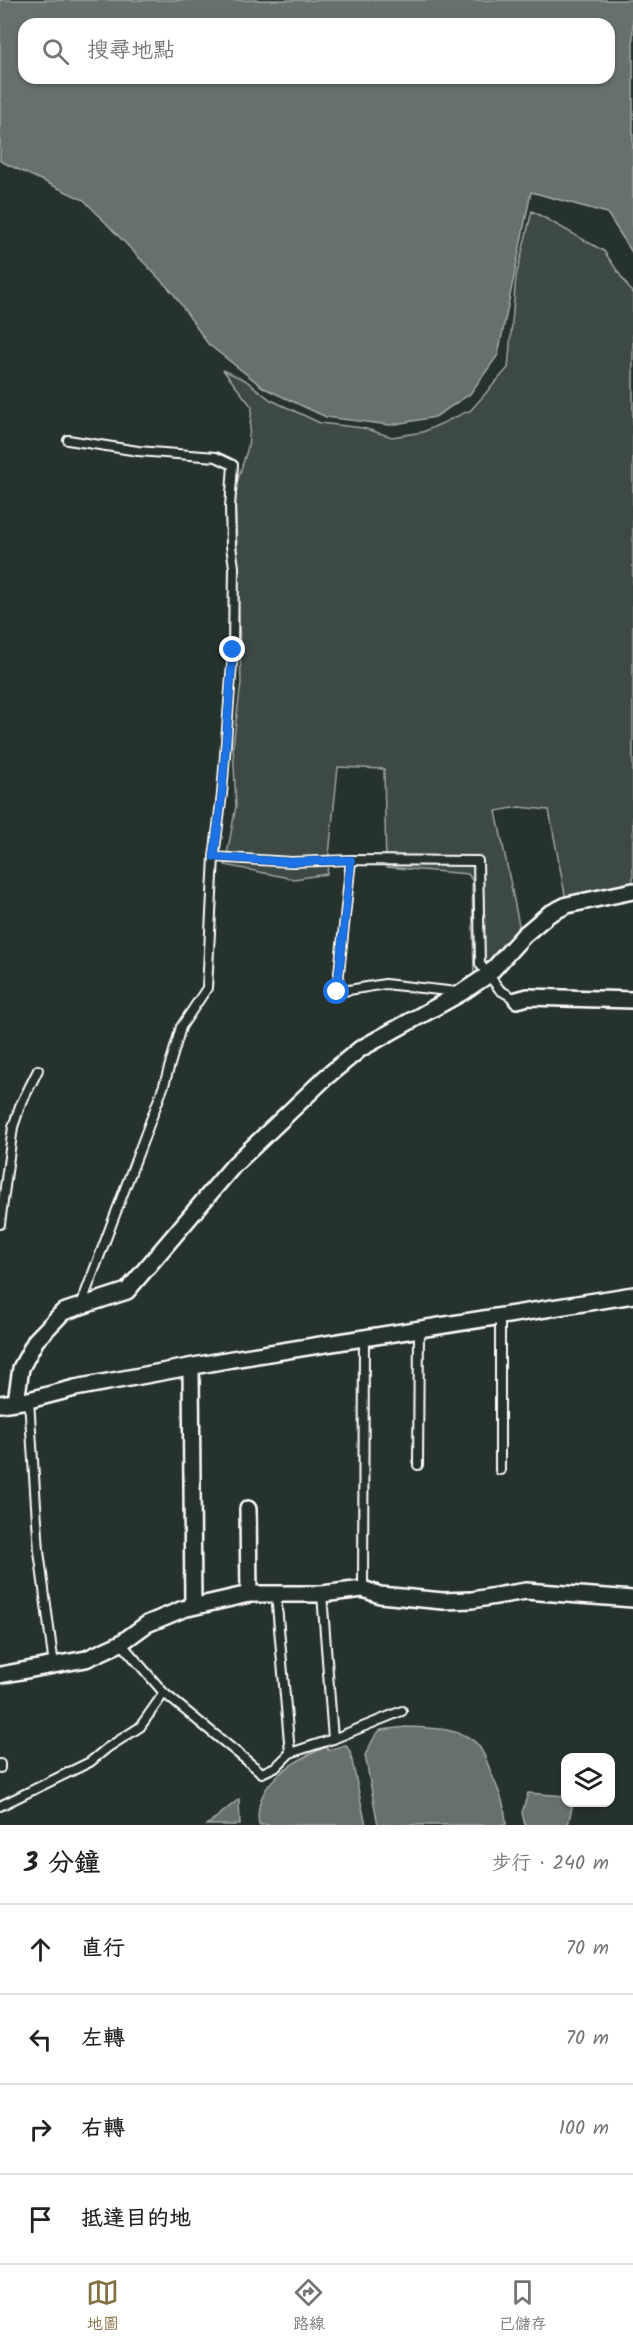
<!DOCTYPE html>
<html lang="zh-TW">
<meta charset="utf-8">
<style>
body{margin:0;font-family:Kalam,"LXGW WenKai TC",sans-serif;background:#f6f6f6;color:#202124}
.controls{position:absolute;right:18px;bottom:18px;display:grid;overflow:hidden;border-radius:12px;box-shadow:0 2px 4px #0004}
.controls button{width:54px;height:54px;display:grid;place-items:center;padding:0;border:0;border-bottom:2px solid #e0e0e0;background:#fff;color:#202124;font:30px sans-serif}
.stop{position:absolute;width:18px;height:18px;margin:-14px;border:4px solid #1a73e8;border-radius:50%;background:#fff}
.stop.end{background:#1a73e8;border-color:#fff;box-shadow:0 2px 6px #0008}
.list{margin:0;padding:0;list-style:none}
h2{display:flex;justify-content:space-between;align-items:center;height:78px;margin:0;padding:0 24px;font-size:26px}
h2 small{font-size:20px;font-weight:400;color:#757577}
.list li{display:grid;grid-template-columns:39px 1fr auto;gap:18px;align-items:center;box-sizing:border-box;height:90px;padding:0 24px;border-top:2px solid #e0e0e0}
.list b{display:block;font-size:22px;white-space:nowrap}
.list em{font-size:20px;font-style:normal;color:#757577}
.icon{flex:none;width:33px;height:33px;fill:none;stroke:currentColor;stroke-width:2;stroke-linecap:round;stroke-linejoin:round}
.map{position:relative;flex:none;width:633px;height:1825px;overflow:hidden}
.search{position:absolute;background:#fff;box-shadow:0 2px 4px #0004;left:18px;right:18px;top:18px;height:66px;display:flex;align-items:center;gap:15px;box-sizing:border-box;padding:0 21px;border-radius:18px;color:#757577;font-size:22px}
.sheet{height:438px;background:#fff}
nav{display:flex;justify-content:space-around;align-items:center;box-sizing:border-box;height:84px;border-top:2px solid #e0e0e0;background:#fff;font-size:16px;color:#757577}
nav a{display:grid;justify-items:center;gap:3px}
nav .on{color:#847042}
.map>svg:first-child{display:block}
.green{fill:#3e4944;stroke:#9ea4a2;stroke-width:1.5}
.water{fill:#67706c;stroke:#a4a9a7;stroke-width:1.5;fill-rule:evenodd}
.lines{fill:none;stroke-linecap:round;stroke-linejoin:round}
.lane-casing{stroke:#fff;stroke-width:12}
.street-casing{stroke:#fff;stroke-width:20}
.lane{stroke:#26332d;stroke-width:8}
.street{stroke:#26332d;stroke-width:15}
.route{stroke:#1a73e8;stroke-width:8}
</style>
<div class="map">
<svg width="633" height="1825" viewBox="0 0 633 1825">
<rect width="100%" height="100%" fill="#26332d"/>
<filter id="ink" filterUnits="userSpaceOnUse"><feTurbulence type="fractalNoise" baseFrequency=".0167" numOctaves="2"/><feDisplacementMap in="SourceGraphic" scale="12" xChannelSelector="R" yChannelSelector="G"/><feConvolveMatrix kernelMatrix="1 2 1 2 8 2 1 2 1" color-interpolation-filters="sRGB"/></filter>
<g filter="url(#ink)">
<path class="green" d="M532 211 604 251 633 294V891L567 905 549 810 519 807 496 811 520 930 474 978 472 880 468 874 386 867 384 769 338 767 327 874 294 879 225 865 236 806 233 746 241 683 235 489 248 447 252 407 223 370 245 380 271 400 320 423 363 428 392 437 423 432 471 410 508 368 516 277Z"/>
<g class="water">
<path d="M0 0H633V254L607 213 531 192 498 355 470 394 435 417 390 425 326 417 264 388 208 344 173 293 84 200 0 161ZM24 24H609V78H24Z"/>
<path d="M406 1727C427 1728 463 1727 478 1745 485 1754 488 1765 492 1775 499 1791 506 1807 506 1825H378L365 1755 376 1734 381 1730Z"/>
<path d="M346 1745 350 1752 366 1825H259C252 1783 293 1761 326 1747L328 1750Z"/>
<path d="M528 1793 565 1796 566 1802 573 1803 568 1825H525L522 1813Z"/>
<path d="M239 1799 240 1825H207Z"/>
</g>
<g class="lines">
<g class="lane-casing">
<g id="lane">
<path d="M68 440 138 451 216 457 233 465 230 507 231 546 234 567 233 650 222 794 214 857 207 988 181 1027 164 1085 81 1305"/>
<path d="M214 857 291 862 351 860 478 861 480 964 500 990 517 1000"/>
<path d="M351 860 337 992 385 984 457 992"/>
<path d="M0 1224 13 1127 20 1106 38 1070"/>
<path d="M29 1400 39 1551 54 1666"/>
<path d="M418 1465 419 1330"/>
<path d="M500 1470V1317"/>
<path d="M363 1589 364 1338"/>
<path d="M276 1594 290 1753"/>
<path d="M322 1594 333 1739"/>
<path d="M121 1643 164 1693 262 1773 277 1766 290 1753 333 1739 402 1711"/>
<path d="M0 1764V1768"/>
<path d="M0 1806 90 1762 107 1748 140 1727 164 1693"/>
</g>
</g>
<g class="street-casing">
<g id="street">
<path d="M517 1000 528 997 633 1000"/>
<path d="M191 1367 193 1605"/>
<path d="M16 1401 21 1368 36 1340 63 1312 127 1291 234 1165 326 1077 360 1049 461 993 488 975 524 935 549 914 567 905 633 891"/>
<path d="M0 1404 29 1400 75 1388 232 1359 633 1295"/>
<path d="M248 1509 249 1594"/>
<path d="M0 1675 86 1659 121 1643 147 1624 183 1609 249 1594H322L363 1589 380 1595 443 1601 472 1600 526 1591 633 1599"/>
</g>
</g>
<use href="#lane" class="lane"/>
<use href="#street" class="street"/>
</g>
</g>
<g class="lines" filter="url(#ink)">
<path class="route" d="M233 650 222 794 214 857 291 862 351 860 337 992"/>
</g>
</svg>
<div class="controls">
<button><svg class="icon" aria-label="layers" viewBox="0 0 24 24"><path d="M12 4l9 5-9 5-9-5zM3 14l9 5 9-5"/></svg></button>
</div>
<div class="stop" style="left:337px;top:992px"></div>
<div class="stop end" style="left:233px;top:650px"></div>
<div class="search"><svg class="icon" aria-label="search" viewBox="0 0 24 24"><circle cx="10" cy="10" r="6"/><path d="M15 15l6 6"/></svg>搜尋地點</div>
</div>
<section class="sheet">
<h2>3 分鐘<small>步行 · 240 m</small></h2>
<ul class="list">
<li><svg class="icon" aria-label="ahead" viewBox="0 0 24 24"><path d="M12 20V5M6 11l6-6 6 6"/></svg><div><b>直行</b></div><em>70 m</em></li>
<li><svg class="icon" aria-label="left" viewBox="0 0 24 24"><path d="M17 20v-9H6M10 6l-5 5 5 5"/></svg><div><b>左轉</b></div><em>70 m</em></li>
<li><svg class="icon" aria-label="right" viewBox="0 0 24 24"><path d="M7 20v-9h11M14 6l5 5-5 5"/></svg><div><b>右轉</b></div><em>100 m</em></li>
<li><svg class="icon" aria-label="arrive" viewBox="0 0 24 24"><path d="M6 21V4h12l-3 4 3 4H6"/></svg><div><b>抵達目的地</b></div></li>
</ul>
</section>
<nav>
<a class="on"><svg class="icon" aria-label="map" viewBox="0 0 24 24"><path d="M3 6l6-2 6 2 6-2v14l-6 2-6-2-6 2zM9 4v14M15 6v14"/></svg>地圖</a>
<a><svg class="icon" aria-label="directions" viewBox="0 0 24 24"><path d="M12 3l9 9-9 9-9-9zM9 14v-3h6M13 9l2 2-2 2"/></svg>路線</a>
<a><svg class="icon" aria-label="saved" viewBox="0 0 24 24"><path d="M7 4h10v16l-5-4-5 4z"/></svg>已儲存</a>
</nav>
